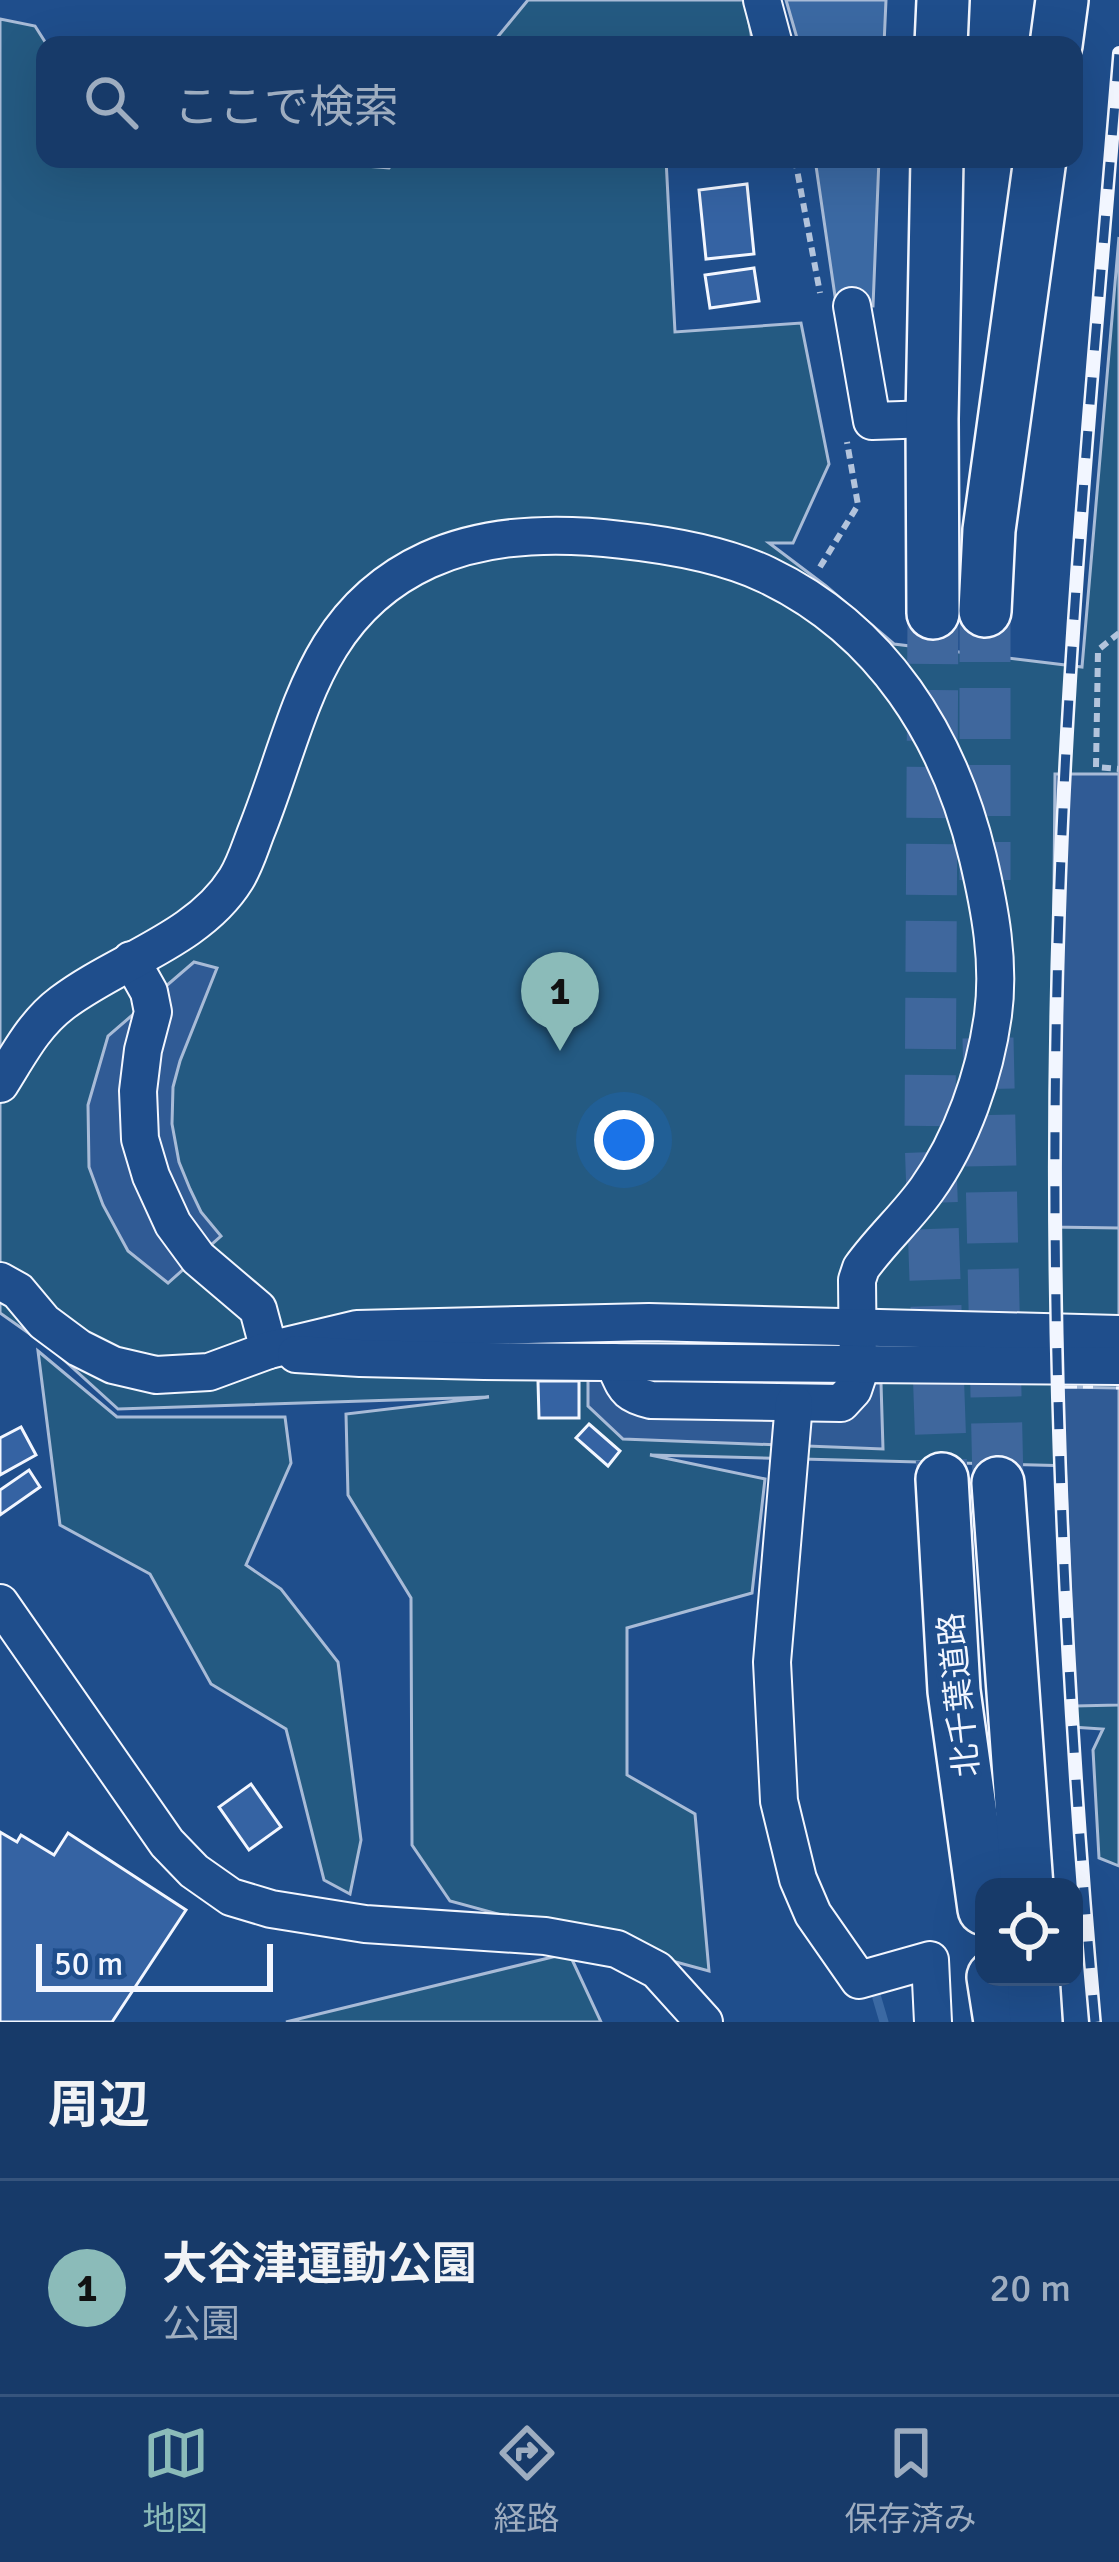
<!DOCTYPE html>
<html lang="ja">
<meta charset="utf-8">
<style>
body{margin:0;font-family:Signika,"Noto Sans JP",sans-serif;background:#20416f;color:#f1f3f6}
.controls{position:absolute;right:36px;bottom:36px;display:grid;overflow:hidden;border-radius:24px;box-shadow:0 12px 48px #0002}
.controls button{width:108px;height:108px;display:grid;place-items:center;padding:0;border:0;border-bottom:3px solid #36547d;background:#173a69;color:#f1f3f6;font:60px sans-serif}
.scale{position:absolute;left:36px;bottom:30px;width:237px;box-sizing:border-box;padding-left:12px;border:6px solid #f2f6ff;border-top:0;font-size:33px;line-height:42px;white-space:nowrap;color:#f2f6ff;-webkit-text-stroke:9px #1f4e8c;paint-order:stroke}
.you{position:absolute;left:624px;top:1140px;width:42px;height:42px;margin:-30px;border:9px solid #fff;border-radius:50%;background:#1a73e8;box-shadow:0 0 0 18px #1a73e833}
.badge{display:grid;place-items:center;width:78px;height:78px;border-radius:50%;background:#8bbbb9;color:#111;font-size:39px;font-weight:700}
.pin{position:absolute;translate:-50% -99px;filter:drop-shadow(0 3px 6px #0008)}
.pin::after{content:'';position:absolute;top:63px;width:42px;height:36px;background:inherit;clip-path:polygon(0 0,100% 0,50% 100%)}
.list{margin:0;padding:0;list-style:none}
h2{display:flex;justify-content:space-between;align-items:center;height:156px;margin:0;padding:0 48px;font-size:51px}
h2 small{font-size:39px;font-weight:400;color:#9eadc0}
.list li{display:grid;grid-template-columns:78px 1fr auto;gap:36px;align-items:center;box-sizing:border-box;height:216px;padding:0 48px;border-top:3px solid #36547d}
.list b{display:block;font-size:45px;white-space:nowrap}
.list p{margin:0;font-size:39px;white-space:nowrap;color:#9eadc0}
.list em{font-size:39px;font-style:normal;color:#9eadc0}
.icon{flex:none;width:66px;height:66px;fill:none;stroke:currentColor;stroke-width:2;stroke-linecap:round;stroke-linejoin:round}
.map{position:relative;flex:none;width:1119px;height:2022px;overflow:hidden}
.search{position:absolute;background:#173a69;box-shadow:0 12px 48px #0002;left:36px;right:36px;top:36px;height:132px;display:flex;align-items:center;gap:30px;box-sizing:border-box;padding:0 42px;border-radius:24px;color:#9eadc0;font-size:45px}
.sheet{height:372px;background:#173a69}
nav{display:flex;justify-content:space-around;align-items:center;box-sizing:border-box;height:168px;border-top:3px solid #36547d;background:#173a69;font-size:33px;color:#9eadc0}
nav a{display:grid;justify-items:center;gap:6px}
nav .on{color:#8bbbb9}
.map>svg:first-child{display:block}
.green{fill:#245a82;stroke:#a8bbd7;stroke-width:3}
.parking{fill:#305b95;stroke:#a8bbd7;stroke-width:3}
.water{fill:#3b69a3;stroke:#a8bbd7;stroke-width:3}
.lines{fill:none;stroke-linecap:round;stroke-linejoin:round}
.stream{stroke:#3b69a3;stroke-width:9}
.building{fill:#3563a3;stroke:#f2f6ff;stroke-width:3}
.highway-tunnel{stroke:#3f679d;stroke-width:51;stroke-dasharray:51 26;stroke-linecap:butt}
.minor-casing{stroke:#f2f6ff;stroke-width:40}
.highway-casing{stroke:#f2f6ff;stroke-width:56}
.path{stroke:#b3c4dc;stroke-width:6;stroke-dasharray:9 6;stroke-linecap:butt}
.minor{stroke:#1f4e8c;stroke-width:36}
.highway{stroke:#1f4e8c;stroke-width:51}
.rail-casing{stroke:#f2f6ff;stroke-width:14}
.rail{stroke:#1f4e8c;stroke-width:9;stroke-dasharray:27;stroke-linecap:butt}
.fence{stroke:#f2f6ff;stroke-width:3;stroke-dasharray:15 6;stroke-linecap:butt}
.labels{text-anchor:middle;stroke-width:9;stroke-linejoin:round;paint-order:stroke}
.street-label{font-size:33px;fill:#f2f6ff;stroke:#1f4e8c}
</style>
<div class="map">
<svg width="1119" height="2022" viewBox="0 0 1119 2022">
<rect width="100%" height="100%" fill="#1f4e8c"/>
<g class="green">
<path d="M528 0H745L753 45H491Z"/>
<path d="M0 19 35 26 47 45 45 159H344L353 165 389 168 397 159H666L675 332 801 323 829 464 793 543H769L826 586 894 644 1082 667 1119 237V1866L1099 1858 1093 1750 1103 1729 1072 1727 1073 1466 650 1455 765 1479 752 1593 627 1628V1775L695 1814 709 1971 450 1901 412 1845 411 1598 348 1495 346 1414 489 1397 118 1409 54 1351 0 1313Z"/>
<path d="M38 1351 117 1417H285L291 1463 246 1565 281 1589 338 1662 361 1840 350 1894 324 1880 286 1729 211 1684 150 1574 60 1525Z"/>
<path d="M569 1953 601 2022H286Z"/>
</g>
<g class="parking">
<path d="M1055 774H1119V1228L1051 1227Z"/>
<path d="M194 962 217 968 180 1061 173 1087 172 1124 179 1162 190 1189 201 1212 221 1236 168 1283 128 1251 103 1205 89 1167 88 1105 108 1036Z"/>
<path d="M588 1380 881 1383 883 1449 623 1439 588 1406Z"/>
<path d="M1062 1387 1119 1388V1705L1075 1706Z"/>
</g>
<g class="water">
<path d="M786 0H886L884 45H799Z"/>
<path d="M815 159H879L873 306 836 303Z"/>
</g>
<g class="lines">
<path class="stream" d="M874 1988 884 2022"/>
</g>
<g class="building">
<path d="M747 184 754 254 706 259 699 190Z"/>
<path d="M754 268 759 301 710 308 705 275Z"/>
<path d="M538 1381H579V1418H539Z"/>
<path d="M589 1424 620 1451 608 1466 576 1438Z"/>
<path d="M21 1427 36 1455 0 1475V1438Z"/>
<path d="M29 1470 40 1487 0 1515V1490Z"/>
<path d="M251 1784 281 1827 249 1850 219 1807Z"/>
<path d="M0 1832 17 1842 21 1835 54 1855 68 1833 186 1910 112 2022H0Z"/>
</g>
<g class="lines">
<g class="highway-tunnel">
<path d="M985 611V880"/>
<path d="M933 613 930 1137 942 1479"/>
<path d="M988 1038 998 1483"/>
</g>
<g class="minor-casing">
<g id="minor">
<path d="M762 0 774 45"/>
<path d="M852 306 872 421 932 419"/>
<path d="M131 960 149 992 153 1012 143 1050 138 1091 140 1139 151 1176 173 1224 198 1258 258 1309 269 1350"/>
<path d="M0 1084C19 1054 34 1024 62 1003 117 961 198 940 236 879 246 863 251 844 258 827 300 721 312 613 428 560 488 533 558 532 622 540 669 545 723 554 767 575 882 630 949 736 978 858 990 909 1000 962 993 1015 985 1074 962 1140 927 1189 907 1217 881 1240 861 1268L857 1280 858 1375 853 1390 841 1403 651 1400C622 1393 626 1386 613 1362"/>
<path d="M0 1281 18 1291 44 1322 79 1348 113 1365 156 1375 209 1372 269 1350 357 1329 649 1322 1119 1334"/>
<path d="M296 1354 360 1358 484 1361 1119 1366"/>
<path d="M794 1403 772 1662 779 1801 798 1879 813 1914 859 1980 930 1960 933 2022"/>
<path d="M0 1603 167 1843 194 1871 231 1897 271 1909 365 1924 545 1936 617 1949 657 1970 704 2022"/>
</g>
</g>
<g class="highway-casing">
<g id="highway">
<path d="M941 45 943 0"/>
<path d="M1056 45 1062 0"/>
<path d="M985 611 989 530 1040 159"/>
<path d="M933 613 932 419 937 159"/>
<path d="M942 1479 954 1691 984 1909"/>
<path d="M998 1483 1027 1887"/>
<path d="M993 1977 1000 2022"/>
<path d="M1033 1977 1036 2022"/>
</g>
</g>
<g class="path">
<path d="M795 159 820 293"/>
<path d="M820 567 858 505 847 442"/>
<path d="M1119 633 1098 650 1096 767 1119 769"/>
</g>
<use href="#minor" class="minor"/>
<use href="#highway" class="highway"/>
<g class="rail-casing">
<path id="rail" d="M1095 2022C1062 1654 1047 1283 1059 913 1068 626 1096 340 1119 53"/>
</g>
<use href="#rail" class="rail"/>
<g class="fence">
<path d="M1062 1387H1093"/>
<path d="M1116 1388H1119"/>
</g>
</g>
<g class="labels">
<g class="street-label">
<text transform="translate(958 1695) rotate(-96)" y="12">北千葉道路</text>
</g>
</g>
</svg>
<div class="controls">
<button><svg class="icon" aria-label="locate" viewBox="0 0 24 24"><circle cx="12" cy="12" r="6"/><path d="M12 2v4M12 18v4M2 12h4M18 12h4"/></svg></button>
</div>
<div class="scale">50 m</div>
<div class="you"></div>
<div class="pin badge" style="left:560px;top:1051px">1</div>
<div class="search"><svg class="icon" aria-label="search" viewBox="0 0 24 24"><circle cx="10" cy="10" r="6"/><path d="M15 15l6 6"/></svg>ここで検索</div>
</div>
<section class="sheet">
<h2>周辺<small></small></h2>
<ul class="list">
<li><span class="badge">1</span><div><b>大谷津運動公園</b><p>公園</p></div><em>20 m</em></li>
</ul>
</section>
<nav>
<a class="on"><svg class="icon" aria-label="map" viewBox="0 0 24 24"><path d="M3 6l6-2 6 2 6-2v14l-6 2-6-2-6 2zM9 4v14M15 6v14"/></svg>地図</a>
<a><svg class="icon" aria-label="directions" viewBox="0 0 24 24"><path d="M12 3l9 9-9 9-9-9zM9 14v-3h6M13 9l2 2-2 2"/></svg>経路</a>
<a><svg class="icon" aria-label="saved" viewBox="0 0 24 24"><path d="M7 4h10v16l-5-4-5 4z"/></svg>保存済み</a>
</nav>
